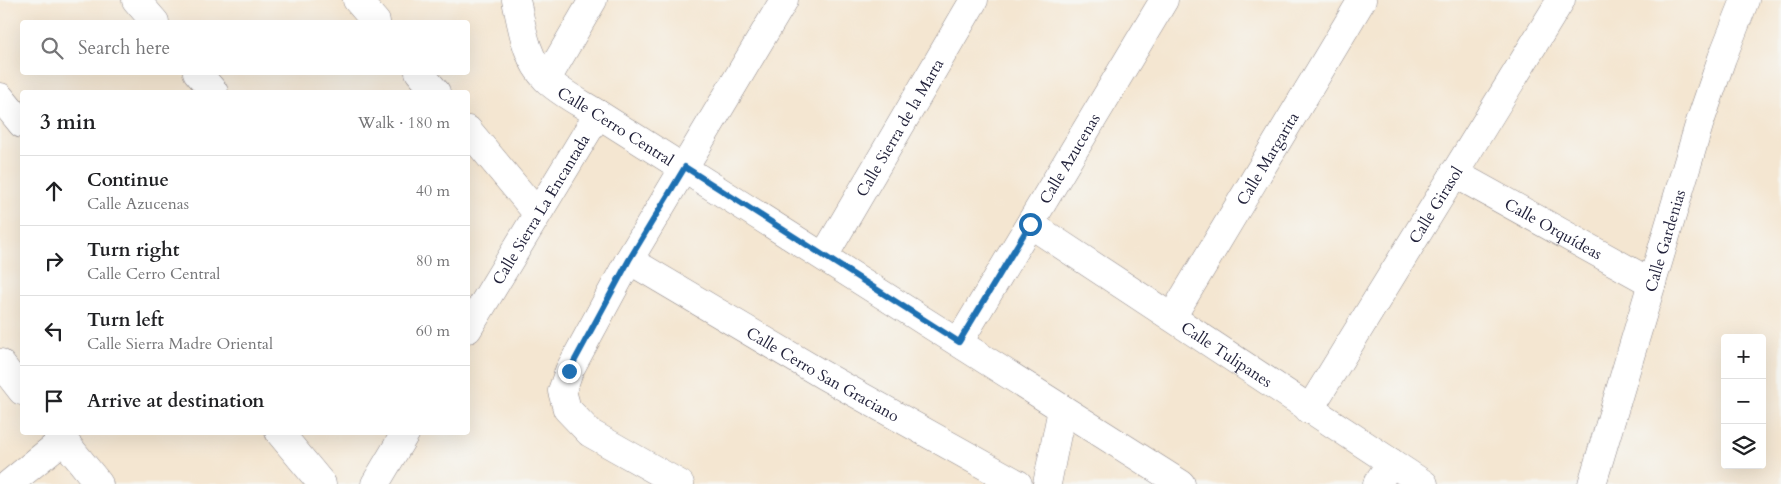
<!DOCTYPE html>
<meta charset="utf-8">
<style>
body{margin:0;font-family:Cardo,serif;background:#f6f6f6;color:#202124}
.controls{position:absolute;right:15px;bottom:15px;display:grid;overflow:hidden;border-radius:5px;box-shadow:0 5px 20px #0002}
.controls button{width:45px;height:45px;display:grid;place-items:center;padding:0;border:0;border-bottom:1px solid #e0e0e0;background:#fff;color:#202124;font:25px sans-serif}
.stop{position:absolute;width:15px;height:15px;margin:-11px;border:4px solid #1f6fb2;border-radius:50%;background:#fff}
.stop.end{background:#1f6fb2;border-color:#fff;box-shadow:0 1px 5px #0008}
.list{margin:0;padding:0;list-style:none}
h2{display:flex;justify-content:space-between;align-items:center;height:65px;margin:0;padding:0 20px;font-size:21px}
h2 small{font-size:16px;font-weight:400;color:#757577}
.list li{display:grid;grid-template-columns:32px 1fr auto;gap:15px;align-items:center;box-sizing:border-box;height:70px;padding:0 20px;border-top:1px solid #e0e0e0}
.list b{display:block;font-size:19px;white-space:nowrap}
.list p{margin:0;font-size:16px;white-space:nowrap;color:#757577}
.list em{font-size:16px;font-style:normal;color:#757577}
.icon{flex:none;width:28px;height:28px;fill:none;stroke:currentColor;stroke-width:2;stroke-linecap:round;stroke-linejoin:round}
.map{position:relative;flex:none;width:1781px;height:484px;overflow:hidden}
.search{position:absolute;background:#fff;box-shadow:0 5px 20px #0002;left:20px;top:20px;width:450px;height:55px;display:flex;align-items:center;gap:12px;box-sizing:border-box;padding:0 18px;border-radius:5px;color:#757577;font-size:19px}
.panel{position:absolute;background:#fff;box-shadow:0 5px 20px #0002;left:20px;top:90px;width:450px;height:345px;border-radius:5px}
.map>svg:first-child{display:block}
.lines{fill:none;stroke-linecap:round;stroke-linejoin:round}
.minor-casing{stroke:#8b8486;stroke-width:29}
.minor{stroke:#fff;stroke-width:28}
.route{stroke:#1f6fb2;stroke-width:6}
.labels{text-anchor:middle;stroke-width:4.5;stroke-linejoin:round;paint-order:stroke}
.street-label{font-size:16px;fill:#22223b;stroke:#f6f6f2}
</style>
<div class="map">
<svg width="1781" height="484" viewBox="0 0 1781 484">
<rect width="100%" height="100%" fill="#f6f6f2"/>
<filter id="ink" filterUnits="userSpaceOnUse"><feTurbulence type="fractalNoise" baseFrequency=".02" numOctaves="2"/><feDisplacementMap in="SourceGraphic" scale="10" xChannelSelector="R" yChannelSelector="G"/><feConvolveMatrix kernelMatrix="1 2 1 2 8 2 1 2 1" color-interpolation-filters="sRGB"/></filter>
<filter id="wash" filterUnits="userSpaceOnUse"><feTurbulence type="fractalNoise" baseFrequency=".0096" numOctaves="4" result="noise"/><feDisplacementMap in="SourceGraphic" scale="20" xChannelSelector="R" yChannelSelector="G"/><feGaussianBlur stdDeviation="1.12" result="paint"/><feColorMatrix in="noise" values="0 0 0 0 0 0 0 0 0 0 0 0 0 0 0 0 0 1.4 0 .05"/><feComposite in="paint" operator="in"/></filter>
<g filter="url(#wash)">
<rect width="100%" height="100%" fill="#f4e6d1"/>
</g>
<g filter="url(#ink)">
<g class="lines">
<g class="minor-casing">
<g id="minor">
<path d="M136 0 155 22"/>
<path d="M357 0 376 22"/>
<path id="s1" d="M516 0C522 27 526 59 546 79 560 93 581 103 598 114L1181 484"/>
<path d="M197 72 214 92"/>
<path d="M419 72 436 92"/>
<path d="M547 79 593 0"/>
<path d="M0 97 22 124"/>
<path d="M468 130 537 213"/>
<path id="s2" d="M1454 173 1652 283"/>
<path id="s3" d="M1030 224 1424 484"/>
<path id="s4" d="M824 256 974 0"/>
<path id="s5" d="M629 260 823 375 1018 484"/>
<path id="s6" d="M1172 317 1362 0"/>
<path id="s7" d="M468 329 598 114"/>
<path id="s8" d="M959 342 1164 0"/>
<path d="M0 363 22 391"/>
<path id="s9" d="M1309 410 1561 0"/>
<path d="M57 432 99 484"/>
<path d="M279 432 322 484"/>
<path d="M9 484 63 440"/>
<path d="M375 484 406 432"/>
<path d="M680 484 590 433 567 409 562 391 569 371 629 260 784 0"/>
<path d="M1047 484 1062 409"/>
<path d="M1377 484 1391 462"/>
<path id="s10" d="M1592 484 1699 125 1722 58 1745 0"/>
</g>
</g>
<use href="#minor" class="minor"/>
</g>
</g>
<g class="lines" filter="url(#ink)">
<path class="route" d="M569 371 629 260 685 167 959 342 1030 224"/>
</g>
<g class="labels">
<g class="street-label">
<text dy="6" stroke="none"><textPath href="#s1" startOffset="170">Calle Cerro Central</textPath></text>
<text dy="6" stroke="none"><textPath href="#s4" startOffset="149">Calle Sierra de la Marta</textPath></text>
<text dy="6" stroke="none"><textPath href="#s8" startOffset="214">Calle Azucenas</textPath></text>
<text dy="6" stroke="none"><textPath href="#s6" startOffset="185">Calle Margarita</textPath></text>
<text dy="6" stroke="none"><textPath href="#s9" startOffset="241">Calle Girasol</textPath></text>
<text dy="6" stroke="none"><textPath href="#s7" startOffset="140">Calle Sierra La Encantada</textPath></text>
<text dy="6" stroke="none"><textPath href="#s2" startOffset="114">Calle Orquídeas</textPath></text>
<text dy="6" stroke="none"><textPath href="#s10" startOffset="254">Calle Gardenias</textPath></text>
<text dy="6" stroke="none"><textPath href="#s3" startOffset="236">Calle Tulipanes</textPath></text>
<text dy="6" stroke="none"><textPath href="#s5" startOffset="225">Calle Cerro San Graciano</textPath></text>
</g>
</g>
</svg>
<div class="controls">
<button>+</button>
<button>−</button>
<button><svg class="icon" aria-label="layers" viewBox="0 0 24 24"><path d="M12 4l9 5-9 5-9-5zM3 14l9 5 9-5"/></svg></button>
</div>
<div class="stop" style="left:1030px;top:224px"></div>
<div class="stop end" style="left:569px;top:371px"></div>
<div class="search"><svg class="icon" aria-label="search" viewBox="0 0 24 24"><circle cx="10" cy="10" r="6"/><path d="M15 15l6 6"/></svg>Search here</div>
<section class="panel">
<h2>3 min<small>Walk · 180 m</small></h2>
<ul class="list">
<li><svg class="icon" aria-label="ahead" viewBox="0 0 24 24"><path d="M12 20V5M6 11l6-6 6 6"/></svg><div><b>Continue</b><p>Calle Azucenas</p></div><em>40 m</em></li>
<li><svg class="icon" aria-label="right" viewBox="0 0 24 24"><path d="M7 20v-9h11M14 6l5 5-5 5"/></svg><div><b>Turn right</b><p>Calle Cerro Central</p></div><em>80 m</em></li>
<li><svg class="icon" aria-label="left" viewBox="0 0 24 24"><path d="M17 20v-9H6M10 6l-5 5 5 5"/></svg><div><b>Turn left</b><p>Calle Sierra Madre Oriental</p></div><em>60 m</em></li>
<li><svg class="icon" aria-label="arrive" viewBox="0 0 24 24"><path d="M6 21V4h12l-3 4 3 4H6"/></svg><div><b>Arrive at destination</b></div></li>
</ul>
</section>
</div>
